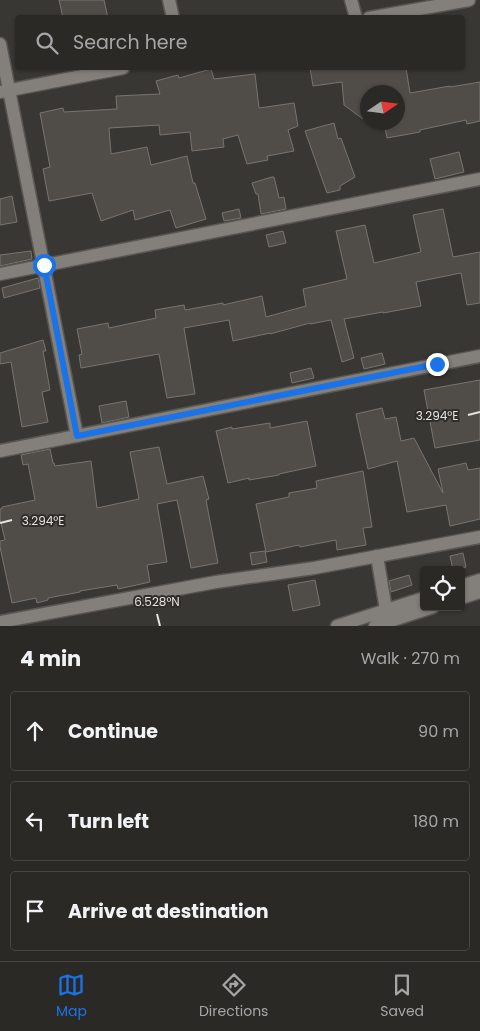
<!DOCTYPE html>
<meta charset="utf-8">
<style>
body{margin:0;font-family:Poppins,sans-serif;background:#33312e;color:#f1f3f6}
.controls{position:absolute;right:15px;bottom:15px;display:grid;overflow:hidden;border-radius:5px;box-shadow:0 1px 4px #0004}
.controls button{width:45px;height:45px;display:grid;place-items:center;padding:0;border:0;border-bottom:1px solid #474543;background:#2b2926;color:#f1f3f6;font:25px sans-serif}
.compass{position:absolute;left:360px;top:85px;width:45px;height:45px;border-radius:50%;background:#2b2926;box-shadow:0 1px 4px #0004;rotate:77deg}
.stop{position:absolute;width:15px;height:15px;margin:-11px;border:4px solid #1a73e8;border-radius:50%;background:#fff}
.stop.end{background:#1a73e8;border-color:#fff;box-shadow:0 1px 5px #0008}
.list{margin:0;padding:0;list-style:none}
h2{display:flex;justify-content:space-between;align-items:center;height:65px;margin:0;padding:0 20px;font-size:21px}
h2 small{font-size:16px;font-weight:400;color:#a6a6a7}
.list li{display:grid;grid-template-columns:32px 1fr auto;gap:15px;align-items:center;box-sizing:border-box;height:80px;margin:0 10px 10px;padding:0 10px;border:1px solid #474543;border-radius:5px}
.list b{display:block;font-size:19px;white-space:nowrap}
.list em{font-size:16px;font-style:normal;color:#a6a6a7}
.icon{flex:none;width:28px;height:28px;fill:none;stroke:currentColor;stroke-width:2;stroke-linecap:round;stroke-linejoin:round}
.map{position:relative;flex:none;width:480px;height:626px;overflow:hidden}
.search{position:absolute;background:#2b2926;box-shadow:0 1px 4px #0004;left:15px;right:15px;top:15px;height:55px;display:flex;align-items:center;gap:12px;box-sizing:border-box;padding:0 18px;border-radius:5px;color:#a6a6a7;font-size:19px}
.sheet{height:335px;background:#2b2926}
nav{display:flex;justify-content:space-around;align-items:center;box-sizing:border-box;height:70px;border-top:1px solid #474543;background:#2b2926;font-size:14px;color:#a6a6a7}
nav a{display:grid;justify-items:center;gap:2px}
nav .on{color:#1a73e8}
.map>svg:first-child{display:block}
.building{fill:#504d49;stroke:#787570}
.lines{fill:none;stroke-linecap:round;stroke-linejoin:round}
.minor-casing{stroke:#585552;stroke-width:15}
.minor{stroke:#83807b;stroke-width:12}
.route{stroke:#1a73e8;stroke-width:6}
.ticks{fill:none;stroke:#e4e3e0;stroke-width:2}
.ticks-label{font-size:12px;text-anchor:middle;fill:#e4e3e0;stroke:#2f2d29;stroke-width:4;stroke-linejoin:round;paint-order:stroke}
</style>
<div class="map">
<svg width="480" height="626" viewBox="0 0 480 626">
<rect width="100%" height="100%" fill="#393733"/>
<g class="building">
<path d="M59 0H104L108 18H63Z"/>
<path d="M310 68H406L410 93 450 86V87L480 82V121L467 124 466 120 420 130V132L387 138 384 122H398V92H368V113L363 119 344 105 342 82 313 86Z"/>
<path d="M211 69 214 79 255 74 259 108 294 103 298 126 288 130 294 151 267 156 268 160 247 164 238 135 223 139 224 147 192 151 190 132 160 135 159 125 109 128 111 154 147 147 151 165 187 156 193 183H195L206 219 176 228 170 210 135 220 133 210 101 221 92 193 49 201 43 169 50 167 40 113 63 108 64 112 117 109 116 96 160 94 156 81 178 75 179 78Z"/>
<path d="M334 123 338 139 341 138 355 177 340 186V190L327 193 305 131Z"/>
<path d="M459 152 464 172 435 179 430 159Z"/>
<path d="M272 177H274L279 198 284 197 286 209 261 214 258 194H256L252 183Z"/>
<path d="M12 196 17 222 0 225V199Z"/>
<path d="M239 209 241 218 224 221 222 213Z"/>
<path d="M443 209 453 257 480 252V303L467 305 461 273 416 282 421 306 383 313V312L344 319 354 358 342 362 331 320 310 324V323L270 334V333L233 341 229 320 184 328 195 394 167 398 159 354 81 368 79 355 82 354 77 329 108 323 109 328 156 318 155 310 184 305 185 310 223 303V305L262 296 266 317 306 306 303 289 347 279 336 231 365 225 374 263 421 252 413 215Z"/>
<path d="M283 231 286 243 269 247 266 235Z"/>
<path d="M31 251 32 259 0 266V255Z"/>
<path d="M38 278 40 288 4 298 2 288Z"/>
<path d="M43 340 46 351H43L50 390 42 392 48 422 22 427 11 362 0 364V353Z"/>
<path d="M382 353 385 364 364 369 361 358Z"/>
<path d="M311 368 314 378 292 383 290 373Z"/>
<path d="M480 380V440L435 448 424 390Z"/>
<path d="M126 401 129 417 102 423 99 406Z"/>
<path d="M382 408 385 419 396 417 401 441 414 438 443 493 438 469 466 463 468 470 480 468V519L450 526 446 505 407 512 397 461 368 469 356 414Z"/>
<path d="M307 421 316 466 279 474V475L249 480V478L228 483 216 431 232 427V429L270 423V428Z"/>
<path d="M159 447 167 484 203 476 209 499 206 500 218 563 191 568 177 500 157 504 167 562 147 565 150 582 118 589 117 585 80 591V592L48 598V600L37 603 36 598 12 603 0 547V541L5 540 0 519V509H2V507L35 500 28 464 23 465 21 455 50 449 53 463H54L55 466 91 461 97 508 139 499 130 452Z"/>
<path d="M363 471 372 527 363 528 366 545 337 550 336 540 300 547 299 545 266 552 256 504 289 497V493L317 488 316 481Z"/>
<path d="M265 551 267 562 252 565 250 553Z"/>
<path d="M463 553 466 567 453 570 450 556Z"/>
<path d="M409 575 412 585 391 592 389 581Z"/>
<path d="M315 580 320 605 293 611 288 585Z"/>
</g>
<g class="lines">
<g class="minor-casing">
<g id="minor">
<path d="M169 0 173 18"/>
<path d="M351 0 356 18"/>
<path d="M369 18 469 0"/>
<path d="M0 44 77 436"/>
<path d="M0 92 123 68"/>
<path d="M0 274 480 179"/>
<path d="M0 451 480 356"/>
<path d="M377 556 386 610"/>
<path d="M461 586 480 580"/>
<path d="M461 598 480 592"/>
<path d="M0 622 216 582 314 568 480 537"/>
<path d="M337 626 424 598"/>
<path d="M375 626 433 607"/>
</g>
</g>
<use href="#minor" class="minor"/>
</g>
<g class="lines">
<path class="route" d="M44 265 77 436 437 364"/>
</g>
<path class="ticks" d="M468 415 480 412M0 523 12 520M157 614 160 626"/>
<g class="ticks-label">
<text x="437" y="420">3.294°E</text>
<text x="43" y="525">3.294°E</text>
<text x="157" y="606">6.528°N</text>
</g>
</svg>
<div class="controls">
<button><svg class="icon" aria-label="locate" viewBox="0 0 24 24"><circle cx="12" cy="12" r="6"/><path d="M12 2v4M12 18v4M2 12h4M18 12h4"/></svg></button>
</div>
<svg class="compass" viewBox="-18 -18 36 36"><path d="M0-13l5 13h-10z" fill="#e53935"/><path d="M0 13l5-13h-10z" fill="#a6a6a7"/></svg>
<div class="stop" style="left:44px;top:265px"></div>
<div class="stop end" style="left:437px;top:364px"></div>
<div class="search"><svg class="icon" aria-label="search" viewBox="0 0 24 24"><circle cx="10" cy="10" r="6"/><path d="M15 15l6 6"/></svg>Search here</div>
</div>
<section class="sheet">
<h2>4 min<small>Walk · 270 m</small></h2>
<ul class="list">
<li><svg class="icon" aria-label="ahead" viewBox="0 0 24 24"><path d="M12 20V5M6 11l6-6 6 6"/></svg><div><b>Continue</b></div><em>90 m</em></li>
<li><svg class="icon" aria-label="left" viewBox="0 0 24 24"><path d="M17 20v-9H6M10 6l-5 5 5 5"/></svg><div><b>Turn left</b></div><em>180 m</em></li>
<li><svg class="icon" aria-label="arrive" viewBox="0 0 24 24"><path d="M6 21V4h12l-3 4 3 4H6"/></svg><div><b>Arrive at destination</b></div></li>
</ul>
</section>
<nav>
<a class="on"><svg class="icon" aria-label="map" viewBox="0 0 24 24"><path d="M3 6l6-2 6 2 6-2v14l-6 2-6-2-6 2zM9 4v14M15 6v14"/></svg>Map</a>
<a><svg class="icon" aria-label="directions" viewBox="0 0 24 24"><path d="M12 3l9 9-9 9-9-9zM9 14v-3h6M13 9l2 2-2 2"/></svg>Directions</a>
<a><svg class="icon" aria-label="saved" viewBox="0 0 24 24"><path d="M7 4h10v16l-5-4-5 4z"/></svg>Saved</a>
</nav>
